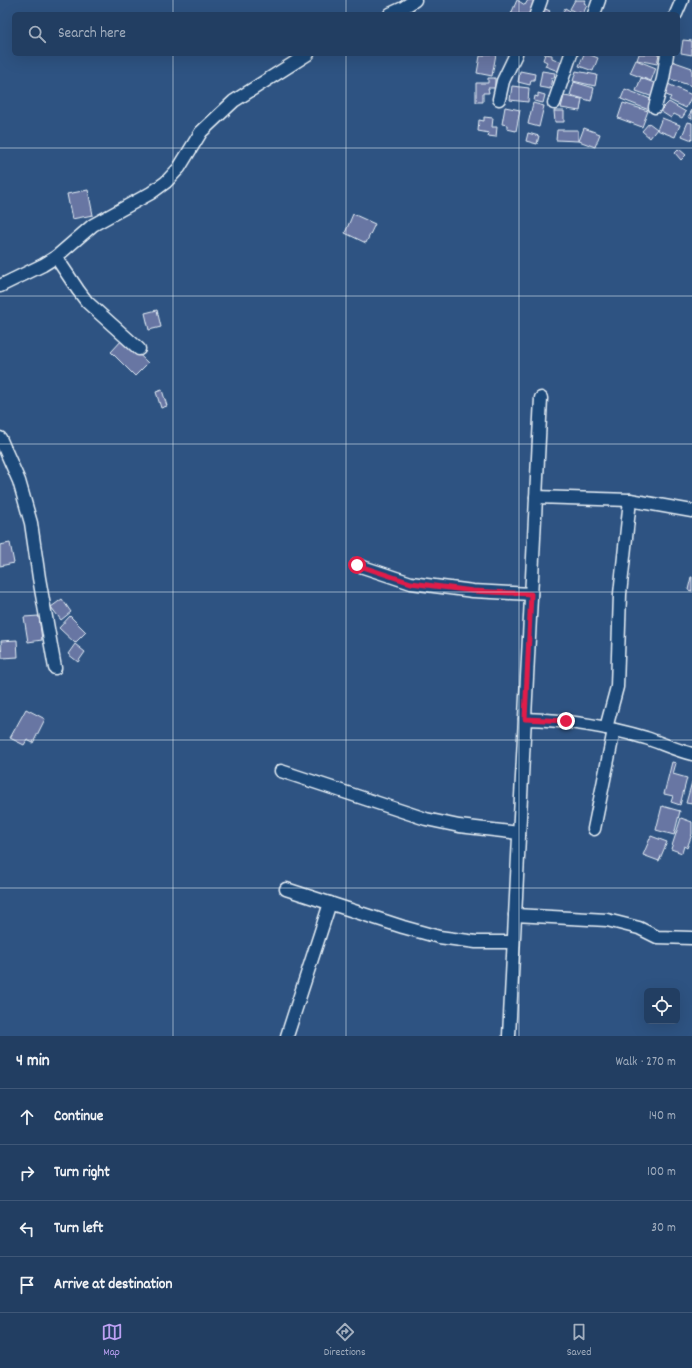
<!DOCTYPE html>
<meta charset="utf-8">
<style>
body{margin:0;font-family:Dekko,sans-serif;background:#2a4568;color:#f1f3f6}
.controls{position:absolute;right:12px;bottom:12px;display:grid;overflow:hidden;border-radius:6px;box-shadow:0 4px 16px #0002}
.controls button{width:36px;height:36px;display:grid;place-items:center;padding:0;border:0;border-bottom:1px solid #3f5777;background:#223e62;color:#f1f3f6;font:20px sans-serif}
.stop{position:absolute;width:12px;height:12px;margin:-9px;border:3px solid #e11d48;border-radius:50%;background:#fff}
.stop.end{background:#e11d48;border-color:#fff;box-shadow:0 1px 4px #0008}
.list{margin:0;padding:0;list-style:none}
h2{display:flex;justify-content:space-between;align-items:center;height:52px;margin:0;padding:0 16px;font-size:17px}
h2 small{font-size:13px;font-weight:400;color:#a2aebe}
.list li{display:grid;grid-template-columns:26px 1fr auto;gap:12px;align-items:center;box-sizing:border-box;height:56px;padding:0 16px;border-top:1px solid #3f5777}
.list b{display:block;font-size:15px;white-space:nowrap}
.list em{font-size:13px;font-style:normal;color:#a2aebe}
.icon{flex:none;width:22px;height:22px;fill:none;stroke:currentColor;stroke-width:2;stroke-linecap:round;stroke-linejoin:round}
.map{position:relative;flex:none;width:692px;height:1036px;overflow:hidden}
.search{position:absolute;background:#223e62;box-shadow:0 4px 16px #0002;left:12px;right:12px;top:12px;height:44px;display:flex;align-items:center;gap:10px;box-sizing:border-box;padding:0 14px;border-radius:6px;color:#a2aebe;font-size:15px}
.sheet{height:276px;background:#223e62}
nav{display:flex;justify-content:space-around;align-items:center;box-sizing:border-box;height:56px;border-top:1px solid #3f5777;background:#223e62;font-size:11px;color:#a2aebe}
nav a{display:grid;justify-items:center;gap:2px}
nav .on{color:#bca0f2}
.map>svg:first-child{display:block}
.building{fill:#6876a3;stroke:#e8f1f8}
.lines{fill:none;stroke-linecap:round;stroke-linejoin:round}
.minor-casing{stroke:#e8f1f8;stroke-width:15}
.minor{stroke:#1f4a7a;stroke-width:12}
.route{stroke:#e11d48;stroke-width:5}
.grid{fill:none;stroke:#e8f1f8;stroke-width:1;stroke-opacity:0.55}
</style>
<div class="map">
<svg width="692" height="1036" viewBox="0 0 692 1036">
<rect width="100%" height="100%" fill="#2e5382"/>
<filter id="ink" filterUnits="userSpaceOnUse"><feTurbulence type="fractalNoise" baseFrequency=".025" numOctaves="2"/><feDisplacementMap in="SourceGraphic" scale="8" xChannelSelector="R" yChannelSelector="G"/><feConvolveMatrix kernelMatrix="1 2 1 2 8 2 1 2 1" color-interpolation-filters="sRGB"/></filter>
<g filter="url(#ink)">
<g class="building">
<path d="M517 0 525 5 528 0H537L529 14H511Z"/>
<path d="M575 0H586L584 3 587 5 583 14 579 12 578 14 570 9Z"/>
<path d="M541 7 550 11 548 14H537Z"/>
<path d="M565 8 572 12 571 14H562Z"/>
<path d="M683 40 692 41V55L681 53Z"/>
<path d="M484 54H496L492 76 477 73 480 56H484Z"/>
<path d="M545 54 552 55V58L562 62 558 71 545 66 547 62 543 60Z"/>
<path d="M584 54H588L598 58 593 71 579 66Z"/>
<path d="M639 54H659L657 64 637 60Z"/>
<path d="M636 60 656 68 651 81 630 73Z"/>
<path d="M672 61 692 68V86L667 78Z"/>
<path d="M520 71 535 74 534 80H531L530 85 518 82Z"/>
<path d="M542 71 555 73 554 78H552L550 89 539 87Z"/>
<path d="M576 71 597 75 595 86 573 81Z"/>
<path d="M488 78H495V88H488L489 93H483V102H476V83H488Z"/>
<path d="M641 78 657 84 653 97 636 91Z"/>
<path d="M574 82 594 88 591 101 570 95Z"/>
<path d="M668 84 692 95 686 108 669 100 671 97 664 94Z"/>
<path d="M512 86 529 88 528 102 510 100Z"/>
<path d="M625 89 653 100 649 110 621 99Z"/>
<path d="M538 93 545 95 543 103 534 101 535 96 538 97Z"/>
<path d="M564 96 582 99 580 111 561 108Z"/>
<path d="M669 102 686 112 682 118 674 114 671 118 660 111Z"/>
<path d="M533 103 544 106 539 127 528 124Z"/>
<path d="M623 103 648 111 642 127 618 118Z"/>
<path d="M505 107 520 110 516 131 507 129V125L502 124Z"/>
<path d="M692 110V119L688 117Z"/>
<path d="M554 111H564V122H555Z"/>
<path d="M484 117 493 118 492 127H497L496 137 488 136 489 133 478 131 479 120 484 121Z"/>
<path d="M662 118 680 125 675 137 657 130Z"/>
<path d="M688 122 692 123V140L682 136Z"/>
<path d="M649 123 657 129 650 138 642 131Z"/>
<path d="M584 128 600 134 595 147 579 141Z"/>
<path d="M557 130H578V141L556 140Z"/>
<path d="M528 133 539 136 537 144 526 141Z"/>
<path d="M679 149 686 155 681 160 675 153Z"/>
<path d="M88 190 93 215 72 219 67 194Z"/>
<path d="M353 214 375 224 366 243 345 233Z"/>
<path d="M157 310 161 327 149 330 145 313Z"/>
<path d="M123 339 148 363 135 376 111 352Z"/>
<path d="M162 390 167 406 161 408 156 392Z"/>
<path d="M10 543 14 563 0 566V545Z"/>
<path d="M691 577H692V591L688 590Z"/>
<path d="M62 599 71 612 61 620 51 607Z"/>
<path d="M39 616 42 640 28 642 24 617Z"/>
<path d="M70 616 86 632 75 643 59 628Z"/>
<path d="M17 640 18 657 2 658 1 641Z"/>
<path d="M75 644 85 652 78 662 68 654Z"/>
<path d="M26 709 45 719 33 743 27 740 24 745 10 738Z"/>
<path d="M672 762 676 763 673 774 687 778 680 805 671 802 673 796 664 794Z"/>
<path d="M692 782V804L686 803Z"/>
<path d="M662 806 680 811 674 835 656 830Z"/>
<path d="M681 818 692 822V834L687 848 684 846 682 853 671 849Z"/>
<path d="M651 836 667 842 659 861 643 855Z"/>
</g>
<g class="lines">
<g class="minor-casing">
<g id="minor">
<path d="M390 14 403 8 415 0"/>
<path d="M536 14 541 0"/>
<path d="M594 14 599 0"/>
<path d="M676 14 682 0"/>
<path d="M499 99 503 81 516 54"/>
<path d="M554 103 571 54"/>
<path d="M655 107 663 79 667 54"/>
<path d="M56 257 78 290 87 302 139 349"/>
<path d="M0 286 43 265 56 257 93 225 151 193 166 182 179 168 201 132 234 101 308 54"/>
<path d="M0 438 19 481 31 523 39 578 55 668"/>
<path d="M536 497 630 500 692 511"/>
<path d="M357 565 411 583 473 591 531 594"/>
<path d="M525 719C566 720 606 726 646 738 661 743 676 750 692 754"/>
<path d="M606 728 617 687 620 594 630 500"/>
<path d="M281 771 426 819 459 826 519 833"/>
<path d="M594 829 614 730"/>
<path d="M286 889 403 927 439 937 476 942H513"/>
<path d="M515 915 607 920 639 928 657 937 692 938"/>
<path d="M287 1036 330 903"/>
<path d="M509 1036 541 398"/>
</g>
</g>
<use href="#minor" class="minor"/>
</g>
</g>
<g class="lines" filter="url(#ink)">
<path class="route" d="M357 565 411 583 473 591 531 594 525 719 566 721"/>
</g>
<path class="grid" d="M173 0V14M346 0V14M519 0V14M173 54V1036M346 54V1036M519 54V1036M0 148H692M0 296H692M0 444H692M0 592H692M0 740H692M0 888H692"/>
</svg>
<div class="controls">
<button><svg class="icon" aria-label="locate" viewBox="0 0 24 24"><circle cx="12" cy="12" r="6"/><path d="M12 2v4M12 18v4M2 12h4M18 12h4"/></svg></button>
</div>
<div class="stop" style="left:357px;top:565px"></div>
<div class="stop end" style="left:566px;top:721px"></div>
<div class="search"><svg class="icon" aria-label="search" viewBox="0 0 24 24"><circle cx="10" cy="10" r="6"/><path d="M15 15l6 6"/></svg>Search here</div>
</div>
<section class="sheet">
<h2>4 min<small>Walk · 270 m</small></h2>
<ul class="list">
<li><svg class="icon" aria-label="ahead" viewBox="0 0 24 24"><path d="M12 20V5M6 11l6-6 6 6"/></svg><div><b>Continue</b></div><em>140 m</em></li>
<li><svg class="icon" aria-label="right" viewBox="0 0 24 24"><path d="M7 20v-9h11M14 6l5 5-5 5"/></svg><div><b>Turn right</b></div><em>100 m</em></li>
<li><svg class="icon" aria-label="left" viewBox="0 0 24 24"><path d="M17 20v-9H6M10 6l-5 5 5 5"/></svg><div><b>Turn left</b></div><em>30 m</em></li>
<li><svg class="icon" aria-label="arrive" viewBox="0 0 24 24"><path d="M6 21V4h12l-3 4 3 4H6"/></svg><div><b>Arrive at destination</b></div></li>
</ul>
</section>
<nav>
<a class="on"><svg class="icon" aria-label="map" viewBox="0 0 24 24"><path d="M3 6l6-2 6 2 6-2v14l-6 2-6-2-6 2zM9 4v14M15 6v14"/></svg>Map</a>
<a><svg class="icon" aria-label="directions" viewBox="0 0 24 24"><path d="M12 3l9 9-9 9-9-9zM9 14v-3h6M13 9l2 2-2 2"/></svg>Directions</a>
<a><svg class="icon" aria-label="saved" viewBox="0 0 24 24"><path d="M7 4h10v16l-5-4-5 4z"/></svg>Saved</a>
</nav>
